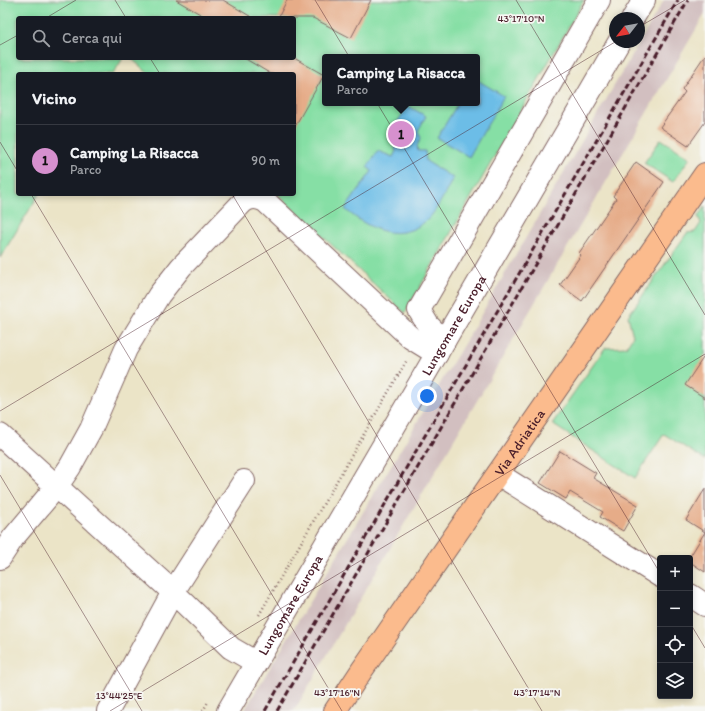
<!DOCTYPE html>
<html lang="it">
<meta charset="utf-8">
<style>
body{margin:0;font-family:Itim,sans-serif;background:#242831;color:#f1f3f6}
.controls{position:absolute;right:12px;bottom:12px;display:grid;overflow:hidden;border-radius:4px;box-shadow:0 2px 6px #0003}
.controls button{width:36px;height:36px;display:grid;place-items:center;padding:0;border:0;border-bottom:1px solid #363941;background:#171b24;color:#f1f3f6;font:20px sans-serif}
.compass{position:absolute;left:609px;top:12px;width:36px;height:36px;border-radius:50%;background:#171b24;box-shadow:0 2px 6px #0003;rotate:239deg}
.you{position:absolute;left:427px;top:396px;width:14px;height:14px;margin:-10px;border:3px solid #fff;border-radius:50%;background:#1a73e8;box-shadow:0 0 0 6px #1a73e833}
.badge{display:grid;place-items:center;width:26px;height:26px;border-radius:50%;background:#d690ce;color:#111;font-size:13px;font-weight:700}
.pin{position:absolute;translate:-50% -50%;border:2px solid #fff;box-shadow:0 1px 4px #0006}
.popup{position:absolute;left:322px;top:54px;width:158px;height:52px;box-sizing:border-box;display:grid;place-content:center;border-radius:4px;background:#171b24;filter:drop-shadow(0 1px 3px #0005);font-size:13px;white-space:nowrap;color:#9ea1a6}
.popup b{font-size:15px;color:#f1f3f6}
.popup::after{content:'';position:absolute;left:50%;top:100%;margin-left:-8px;border:8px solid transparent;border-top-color:#171b24}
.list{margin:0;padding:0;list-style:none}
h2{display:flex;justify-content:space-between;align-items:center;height:52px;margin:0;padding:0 16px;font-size:17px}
h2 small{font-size:13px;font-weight:400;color:#9ea1a6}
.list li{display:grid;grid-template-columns:26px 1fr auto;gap:12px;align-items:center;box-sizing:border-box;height:72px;padding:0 16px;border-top:1px solid #363941}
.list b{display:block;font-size:15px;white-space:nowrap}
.list p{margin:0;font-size:13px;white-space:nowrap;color:#9ea1a6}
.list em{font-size:13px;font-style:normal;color:#9ea1a6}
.icon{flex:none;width:22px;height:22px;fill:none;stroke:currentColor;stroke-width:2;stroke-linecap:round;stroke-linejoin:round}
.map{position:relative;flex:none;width:705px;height:711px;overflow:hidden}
.search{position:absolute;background:#171b24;box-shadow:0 2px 6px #0003;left:16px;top:16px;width:280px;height:44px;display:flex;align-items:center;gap:10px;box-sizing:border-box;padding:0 14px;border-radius:4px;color:#9ea1a6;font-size:15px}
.panel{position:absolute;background:#171b24;box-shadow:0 2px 6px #0003;left:16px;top:72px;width:280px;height:124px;border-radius:4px}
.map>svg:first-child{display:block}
.industrial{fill:#d2bfc0}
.green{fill:#86dfa5;stroke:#687f68;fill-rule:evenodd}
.water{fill:#6cbde7;stroke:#5b6e89}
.building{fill:#e6ac88}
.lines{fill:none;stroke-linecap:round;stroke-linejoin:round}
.minor-casing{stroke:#826462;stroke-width:24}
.major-casing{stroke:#826462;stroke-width:24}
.path{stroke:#826462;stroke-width:2.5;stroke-dasharray:1 3;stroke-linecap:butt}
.minor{stroke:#fff;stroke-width:22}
.major{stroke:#fbbb8d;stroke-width:22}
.rail{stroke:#4a1f2b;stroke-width:3;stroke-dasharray:6 3;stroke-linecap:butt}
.ticks{fill:none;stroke:#4a1f2b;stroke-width:1;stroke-opacity:0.45}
.labels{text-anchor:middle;stroke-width:3.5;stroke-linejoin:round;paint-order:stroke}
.street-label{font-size:14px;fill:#4a1f2b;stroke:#f6f6f2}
.ticks-label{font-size:10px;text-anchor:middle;fill:#4a1f2b;stroke:#f6f6f2;stroke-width:3.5;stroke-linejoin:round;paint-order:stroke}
</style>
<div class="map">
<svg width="705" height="711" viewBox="0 0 705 711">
<rect width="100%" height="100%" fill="#f6f6f2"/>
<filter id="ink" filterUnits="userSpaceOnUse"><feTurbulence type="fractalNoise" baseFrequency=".025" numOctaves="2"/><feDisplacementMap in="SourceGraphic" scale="8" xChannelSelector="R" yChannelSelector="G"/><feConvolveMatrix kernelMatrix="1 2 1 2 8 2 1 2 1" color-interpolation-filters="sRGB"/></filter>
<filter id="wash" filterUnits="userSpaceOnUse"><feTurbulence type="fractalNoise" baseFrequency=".012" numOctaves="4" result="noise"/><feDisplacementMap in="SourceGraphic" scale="16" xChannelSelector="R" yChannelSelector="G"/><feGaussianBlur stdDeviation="0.9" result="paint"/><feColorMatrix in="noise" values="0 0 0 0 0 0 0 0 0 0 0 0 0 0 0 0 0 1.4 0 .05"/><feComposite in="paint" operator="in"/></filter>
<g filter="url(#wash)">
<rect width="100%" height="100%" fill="#ebe4c7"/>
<path class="industrial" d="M664 0H705V14L294 711H244L471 332Z"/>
<g class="green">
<path d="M0 0H584L405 313 277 194H294V74H149L131 58H294V18H18V58H123L113 74H18V194H39L0 258ZM325 57H477V103H325Z"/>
<path d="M661 139 690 158 673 182 644 163Z"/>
<path d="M705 206V356L686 385 705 398V460L664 434 635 478 552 424 605 348 626 347 633 336 628 316 687 233 695 232 701 223 698 216Z"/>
</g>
<g class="water">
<path d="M477 80 504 96 469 157 437 138 458 103H477Z"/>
<path d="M408 106 426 116 418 131 421 138 417 146 418 151H425L426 161 453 178C448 188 435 214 427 220 400 244 369 230 345 209L372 171 367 167 378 151 393 157 396 151 390 133Z"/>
</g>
<g id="blocks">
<g class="building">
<path d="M176 0H223L253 18H207Z"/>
<path d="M287 0H371L351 38 313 18H278Z"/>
<path d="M705 55V122L688 146 660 127 685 92 682 89Z"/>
<path d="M244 58H294L324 75 294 128V74H271Z"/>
<path d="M636 162 664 182 582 301 560 285 581 255 579 253 616 199 613 196Z"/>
<path d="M705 355V398L685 385Z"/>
<path d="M560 451 596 473 593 478 638 505 623 531 600 517 603 512 570 492 566 499 540 483Z"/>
<path d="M705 489V532L686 520Z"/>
<path d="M705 532V572L690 562V558H689Z"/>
</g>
</g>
</g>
<g filter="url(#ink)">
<use href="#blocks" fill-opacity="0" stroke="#826462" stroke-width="1"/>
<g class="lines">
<g class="minor-casing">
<g id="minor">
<path d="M633 18 644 0"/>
<path d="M444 341 428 325 419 310 599 0"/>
<path d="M0 435 173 592 231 648 255 662"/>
<path d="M498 474 660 576"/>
<path d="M0 558 13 538 57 486 70 467 91 429 126 349 159 295 181 267 243 202C251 197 256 197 265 201L411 338 437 354"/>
<path d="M690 595 705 605"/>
<path d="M108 711 173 592 244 481"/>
<path id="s1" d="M228 711 619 42"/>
</g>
</g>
<g class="major-casing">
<g id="major">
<path id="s2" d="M335 711 362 670 705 174"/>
</g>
</g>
<g class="path">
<path d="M259 615 407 360"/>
<path d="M203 711 208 702"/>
</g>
<use href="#minor" class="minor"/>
<use href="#major" class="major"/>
<g class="rail">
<path d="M265 711 678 0"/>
<path d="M277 711 688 0"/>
</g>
</g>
</g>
<path class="ticks" d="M115 0 126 18M315 0 660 573M516 0 705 315M46 18 76 0M639 27 685 0M0 45 18 35M150 58 160 74M0 142 18 172M31 194 342 711M232 194 542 711M0 411 615 42M0 475 142 711M690 623 705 648M110 711 705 354"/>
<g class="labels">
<g class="street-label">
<text dy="5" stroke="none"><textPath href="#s1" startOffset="447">Lungomare Europa</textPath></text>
<text dy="5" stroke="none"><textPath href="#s2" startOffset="326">Via Adriatica</textPath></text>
<text dy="5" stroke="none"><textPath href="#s1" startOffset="123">Lungomare Europa</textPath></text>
</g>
</g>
<g class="ticks-label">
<text x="521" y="22">43°17'10"N</text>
<text x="337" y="696">43°17'16"N</text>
<text x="537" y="696">43°17'14"N</text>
<text x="119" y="699">13°44'25"E</text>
</g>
</svg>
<div class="controls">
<button>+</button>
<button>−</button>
<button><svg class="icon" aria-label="locate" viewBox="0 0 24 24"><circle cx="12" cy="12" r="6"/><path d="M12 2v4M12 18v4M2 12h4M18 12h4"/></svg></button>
<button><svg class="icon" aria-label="layers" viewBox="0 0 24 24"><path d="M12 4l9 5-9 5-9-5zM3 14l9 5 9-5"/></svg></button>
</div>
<svg class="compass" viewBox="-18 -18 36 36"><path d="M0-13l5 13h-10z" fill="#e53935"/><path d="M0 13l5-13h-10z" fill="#9ea1a6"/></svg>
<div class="you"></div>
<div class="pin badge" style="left:401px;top:134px">1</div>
<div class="popup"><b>Camping La Risacca</b>Parco</div>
<div class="search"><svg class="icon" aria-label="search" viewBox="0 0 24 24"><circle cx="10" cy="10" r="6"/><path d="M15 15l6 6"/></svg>Cerca qui</div>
<section class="panel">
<h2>Vicino<small></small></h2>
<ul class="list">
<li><span class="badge">1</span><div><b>Camping La Risacca</b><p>Parco</p></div><em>90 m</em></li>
</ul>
</section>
</div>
